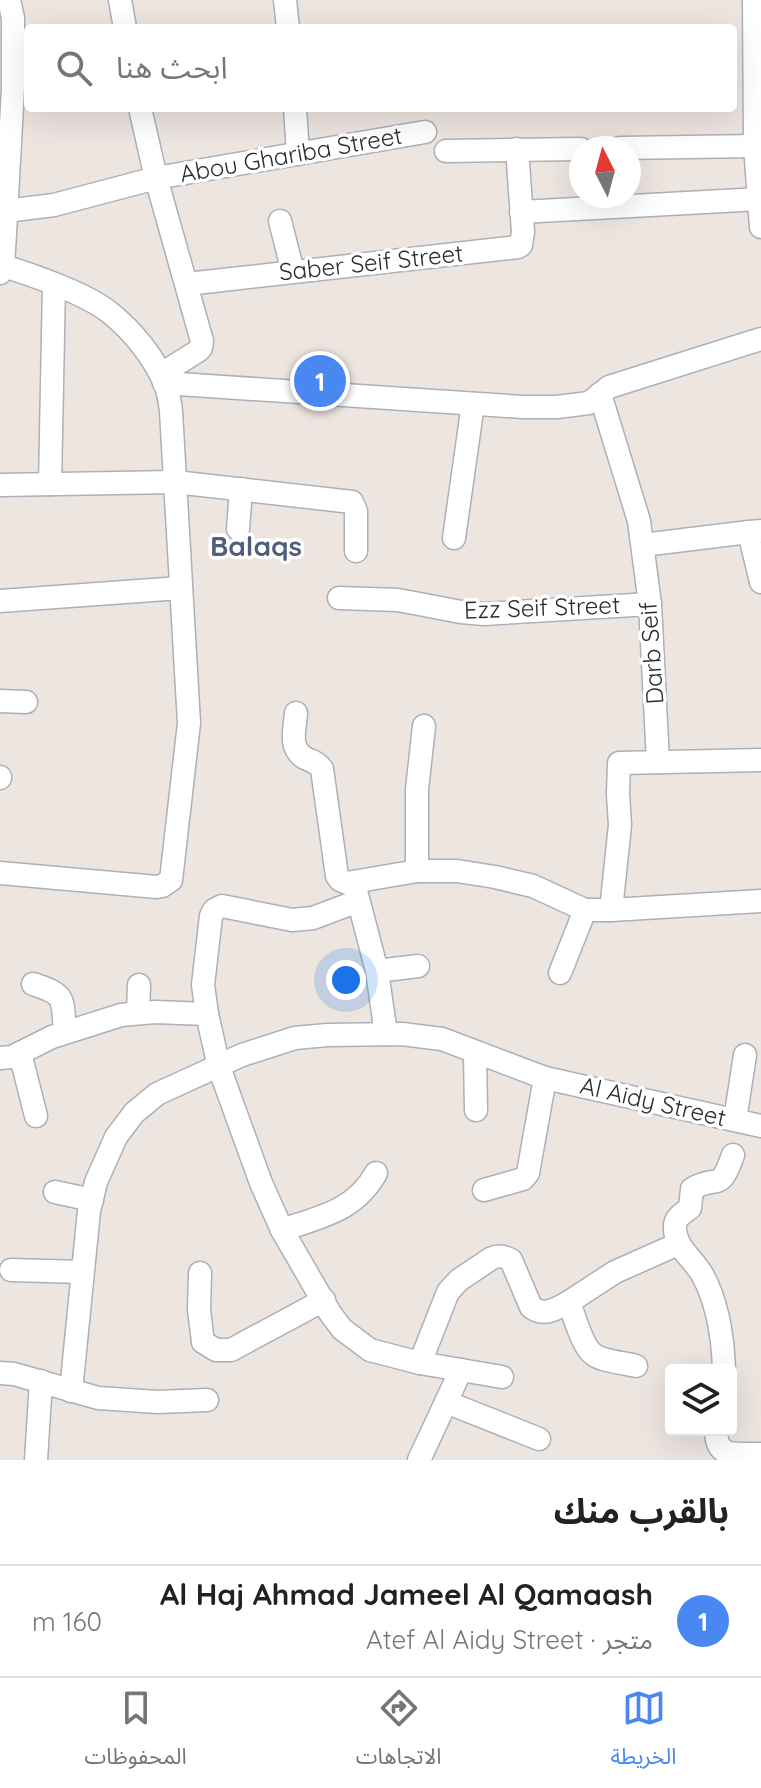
<!DOCTYPE html>
<html lang="ar">
<meta charset="utf-8">
<style>
body{margin:0;font-family:Quicksand,"Noto Sans Arabic",sans-serif;background:#f6f6f6;color:#222;direction:rtl}
.controls{position:absolute;right:24px;bottom:24px;display:grid;overflow:hidden;border-radius:8px;box-shadow:0 8px 32px #0002}
.controls button{width:72px;height:72px;display:grid;place-items:center;padding:0;border:0;border-bottom:2px solid #e0e0e0;background:#fff;color:#222;font:40px sans-serif}
.compass{position:absolute;left:569px;top:136px;width:72px;height:72px;border-radius:50%;background:#fff;box-shadow:0 8px 32px #0002;rotate:354deg}
.you{position:absolute;left:346px;top:980px;width:28px;height:28px;margin:-20px;border:6px solid #fff;border-radius:50%;background:#1a73e8;box-shadow:0 0 0 12px #1a73e833}
.badge{display:grid;place-items:center;width:52px;height:52px;border-radius:50%;background:#4987f1;color:#fff;font-size:26px;font-weight:700}
.pin{position:absolute;translate:-50% -50%;border:4px solid #fff;box-shadow:0 2px 8px #0006}
.list{margin:0;padding:0;list-style:none}
h2{display:flex;justify-content:space-between;align-items:center;height:104px;margin:0;padding:0 32px;font-size:34px}
h2 small{font-size:26px;font-weight:400;color:#767676}
.list li{display:grid;grid-template-columns:52px 1fr auto;gap:24px;align-items:center;box-sizing:border-box;height:112px;padding:0 32px;border-top:2px solid #e0e0e0}
.list b{display:block;font-size:30px;white-space:nowrap}
.list p{margin:0;font-size:26px;white-space:nowrap;color:#767676}
.list em{font-size:26px;font-style:normal;color:#767676}
.icon{flex:none;width:44px;height:44px;fill:none;stroke:currentColor;stroke-width:2;stroke-linecap:round;stroke-linejoin:round}
.map{position:relative;flex:none;width:761px;height:1460px;overflow:hidden;direction:ltr}
.search{position:absolute;background:#fff;box-shadow:0 8px 32px #0002;left:24px;right:24px;top:24px;height:88px;display:flex;align-items:center;gap:20px;box-sizing:border-box;padding:0 28px;border-radius:8px;color:#767676;font-size:30px}
.sheet{height:216px;background:#fff}
nav{display:flex;justify-content:space-around;align-items:center;box-sizing:border-box;height:112px;border-top:2px solid #e0e0e0;background:#fff;font-size:22px;color:#767676}
nav a{display:grid;justify-items:center;gap:4px}
nav .on{color:#4987f1}
.map>svg:first-child{display:block}
.lines{fill:none;stroke-linecap:round;stroke-linejoin:round}
.minor-casing{stroke:#acb0b8;stroke-width:25}
.minor{stroke:#fff;stroke-width:22}
.labels{text-anchor:middle;stroke-width:7;stroke-linejoin:round;paint-order:stroke}
.street-label{font-size:24px;fill:#2c2c2c;stroke:#fff}
.quarter-label{font-size:28px;font-weight:bold;fill:#4e5f7b;stroke:#fff}
</style>
<div class="map">
<svg width="761" height="1460" viewBox="0 0 761 1460">
<rect width="100%" height="100%" fill="#ede5e0"/>
<g class="lines">
<g class="minor-casing">
<g id="minor">
<path d="M120 0 125 28"/>
<path d="M285 0 288 28"/>
<path d="M754 0 755 146 761 227"/>
<path d="M140 108 156 178 202 341 201 348 198 351 161 374"/>
<path d="M295 108 298 154"/>
<path d="M620 148 755 146"/>
<path d="M446 151 581 149"/>
<path d="M6 211 54 205 156 178 425 132"/>
<path d="M521 212 761 199"/>
<path d="M280 221 293 272"/>
<path d="M0 265C30 274 85 293 109 312 132 330 156 359 166 387 169 394 170 403 171 411L189 723 171 880 162 886 157 887 0 873"/>
<path d="M0 273 3 266 5 233 13 88V18L9 0"/>
<path d="M187 284 518 247 521 245 523 232 517 149"/>
<path d="M164 383 523 407H557L589 403 609 387 761 339"/>
<path d="M600 394 639 521 650 604 658 762"/>
<path d="M50 484 54 285"/>
<path d="M0 485 175 482 352 502 356 511V551"/>
<path d="M238 529 241 489"/>
<path d="M761 531 749 532 761 582"/>
<path d="M454 538 473 404"/>
<path d="M643 545 749 532"/>
<path d="M339 598 398 600 461 612 484 614 650 604"/>
<path d="M0 601 180 588"/>
<path d="M0 701 26 702"/>
<path d="M296 713C295 729 288 748 305 758 313 762 317 762 322 769L337 876 340 880 347 883 417 871H457L495 877 533 886 585 910H611L761 901"/>
<path d="M0 778V777"/>
<path d="M417 871V789L424 726"/>
<path d="M355 887 377 971 386 1034"/>
<path d="M358 901 313 918 292 920 222 906 214 910 211 916 203 985 207 1014 219 1067 261 1183 282 1230 330 1313 342 1329 370 1350 420 1363 502 1377"/>
<path d="M611 910 620 825 618 794 619 763 761 760"/>
<path d="M377 971 418 966"/>
<path d="M560 973 585 910"/>
<path d="M33 984C67 995 62 998 65 1032"/>
<path d="M138 1013 139 985"/>
<path d="M20 1053 36 1116"/>
<path d="M475 1053 476 1110"/>
<path d="M0 1058 12 1057 52 1037 121 1015 155 1012 207 1014"/>
<path d="M735 1120 745 1055"/>
<path d="M484 1190 523 1179 528 1173 545 1078"/>
<path d="M55 1192 92 1200"/>
<path d="M282 1230C320 1217 355 1211 376 1173"/>
<path d="M11 1270 82 1272"/>
<path d="M200 1273 199 1310 203 1342 216 1350H231L324 1300"/>
<path d="M420 1363 448 1292 459 1280 492 1258C499 1255 504 1256 511 1260L531 1307C544 1317 556 1309 569 1302"/>
<path d="M636 1366C625 1363 601 1361 593 1354 582 1346 574 1315 569 1302L615 1272 678 1244"/>
<path d="M724 1370C723 1337 718 1303 702 1274 692 1257 674 1247 675 1226 675 1217 684 1213 690 1208L692 1189C718 1173 719 1195 733 1155"/>
<path d="M0 1373 14 1374 98 1398 158 1402 207 1400"/>
<path d="M71 1391 89 1211 96 1182 116 1137 134 1113 157 1094 242 1055 295 1038 327 1035 402 1034 442 1039 545 1078 761 1126"/>
<path d="M446 1402 539 1439"/>
<path d="M716 1430C716 1460 736 1453 761 1454"/>
<path d="M36 1460 41 1381"/>
<path d="M419 1460 461 1370"/>
</g>
</g>
<use href="#minor" class="minor"/>
</g>
<g class="labels">
<g class="street-label">
<text transform="translate(291 155) rotate(-10)" y="8">Abou Ghariba Street</text>
<text transform="translate(371 263) rotate(-6)" y="8">Saber Seif Street</text>
<text transform="translate(542 608) rotate(-2)" y="8">Ezz Seif Street</text>
<text transform="translate(652 653) rotate(-94)" y="8">Darb Seif</text>
<text transform="translate(653 1102) rotate(13)" y="8">Al Aidy Street</text>
</g>
<g class="quarter-label">
<text x="256" y="556">Balaqs</text>
</g>
</g>
</svg>
<div class="controls">
<button><svg class="icon" aria-label="layers" viewBox="0 0 24 24"><path d="M12 4l9 5-9 5-9-5zM3 14l9 5 9-5"/></svg></button>
</div>
<svg class="compass" viewBox="-18 -18 36 36"><path d="M0-13l5 13h-10z" fill="#e53935"/><path d="M0 13l5-13h-10z" fill="#767676"/></svg>
<div class="you"></div>
<div class="pin badge" style="left:320px;top:381px">1</div>
<div class="search"><svg class="icon" aria-label="search" viewBox="0 0 24 24"><circle cx="10" cy="10" r="6"/><path d="M15 15l6 6"/></svg>ابحث هنا</div>
</div>
<section class="sheet">
<h2>بالقرب منك<small></small></h2>
<ul class="list">
<li><span class="badge">1</span><div><b>Al Haj Ahmad Jameel Al Qamaash</b><p>متجر · Atef Al Aidy Street</p></div><em>160 m</em></li>
</ul>
</section>
<nav>
<a class="on"><svg class="icon" aria-label="map" viewBox="0 0 24 24"><path d="M3 6l6-2 6 2 6-2v14l-6 2-6-2-6 2zM9 4v14M15 6v14"/></svg>الخريطة</a>
<a><svg class="icon" aria-label="directions" viewBox="0 0 24 24"><path d="M12 3l9 9-9 9-9-9zM9 14v-3h6M13 9l2 2-2 2"/></svg>الاتجاهات</a>
<a><svg class="icon" aria-label="saved" viewBox="0 0 24 24"><path d="M7 4h10v16l-5-4-5 4z"/></svg>المحفوظات</a>
</nav>
